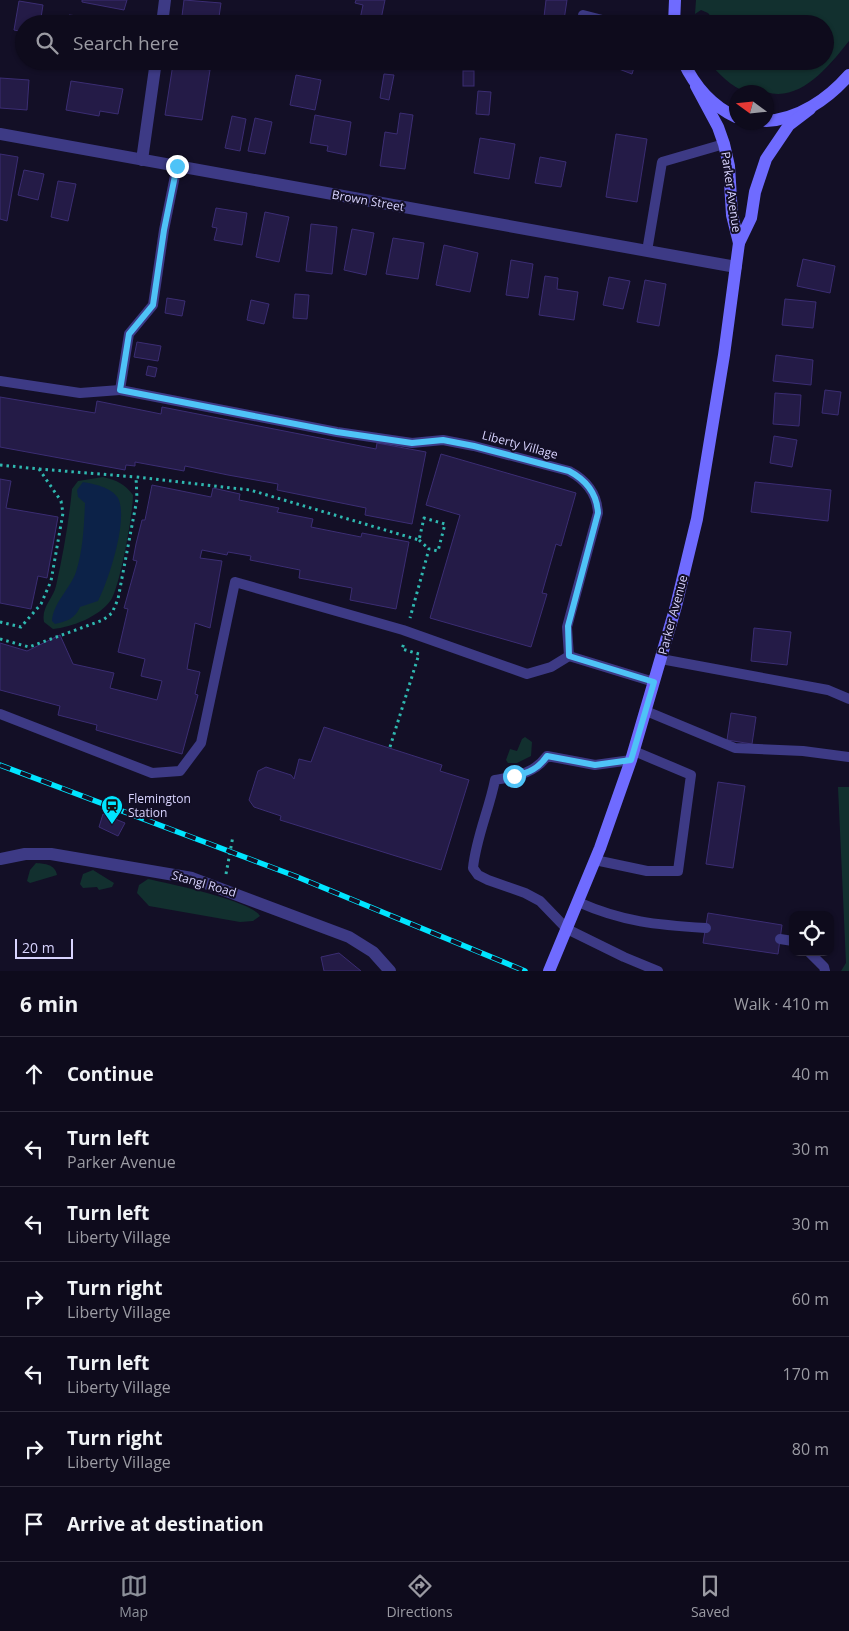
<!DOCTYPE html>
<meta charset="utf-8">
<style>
body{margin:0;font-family:"Open Sans",sans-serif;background:#1c1929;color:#f1f3f6}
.controls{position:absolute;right:15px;bottom:15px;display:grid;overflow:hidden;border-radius:10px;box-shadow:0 1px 4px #0004}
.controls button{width:45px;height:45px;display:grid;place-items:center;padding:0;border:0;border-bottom:1px solid #2e2b3b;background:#0e0b1c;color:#f1f3f6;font:25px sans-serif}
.compass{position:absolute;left:729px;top:85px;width:45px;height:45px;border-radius:50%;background:#0e0b1c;box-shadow:0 1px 4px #0004;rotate:285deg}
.scale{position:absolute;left:15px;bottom:12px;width:58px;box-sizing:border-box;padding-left:5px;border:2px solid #d9d4ff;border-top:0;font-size:14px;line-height:18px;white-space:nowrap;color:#d9d4ff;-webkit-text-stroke:4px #130f26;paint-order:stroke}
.stop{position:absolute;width:15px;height:15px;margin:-11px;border:4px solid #4fc3f7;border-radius:50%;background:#fff}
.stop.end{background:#4fc3f7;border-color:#fff;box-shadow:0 1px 5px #0008}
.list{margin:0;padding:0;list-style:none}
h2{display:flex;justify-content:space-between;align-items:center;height:65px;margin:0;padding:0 20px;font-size:21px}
h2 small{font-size:16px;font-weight:400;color:#9b9ba3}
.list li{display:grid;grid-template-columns:32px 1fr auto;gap:15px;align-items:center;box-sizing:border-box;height:75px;padding:0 20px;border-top:1px solid #2e2b3b}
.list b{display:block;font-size:19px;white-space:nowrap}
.list p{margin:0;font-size:16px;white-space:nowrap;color:#9b9ba3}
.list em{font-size:16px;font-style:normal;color:#9b9ba3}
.icon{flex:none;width:28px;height:28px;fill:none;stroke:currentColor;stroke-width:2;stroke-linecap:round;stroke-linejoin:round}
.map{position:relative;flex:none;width:849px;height:971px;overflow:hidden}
.search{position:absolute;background:#0e0b1c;box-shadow:0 1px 4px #0004;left:15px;right:15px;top:15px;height:55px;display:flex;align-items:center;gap:12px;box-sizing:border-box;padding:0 18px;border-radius:28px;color:#9b9ba3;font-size:19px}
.sheet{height:590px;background:#0e0b1c}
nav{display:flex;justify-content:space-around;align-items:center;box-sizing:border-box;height:70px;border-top:1px solid #2e2b3b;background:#0e0b1c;font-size:14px;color:#9b9ba3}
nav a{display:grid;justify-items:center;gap:2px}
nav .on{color:#8c9099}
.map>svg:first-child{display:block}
.green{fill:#12302f}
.water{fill:#0c2248}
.building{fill:#241b47;stroke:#3b2d73}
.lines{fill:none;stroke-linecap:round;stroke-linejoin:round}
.path{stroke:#2fb8b0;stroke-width:3;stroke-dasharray:2.5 4;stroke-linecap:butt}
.lane{stroke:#3d3a85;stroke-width:10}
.street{stroke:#3d3a85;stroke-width:12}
.secondary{stroke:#6f6bff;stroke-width:12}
.rail-casing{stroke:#00e5ff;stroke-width:5.5}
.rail{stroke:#130f26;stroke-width:4;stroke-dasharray:11;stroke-linecap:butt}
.route{stroke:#4fc3f7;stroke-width:6}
.labels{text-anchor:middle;stroke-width:4;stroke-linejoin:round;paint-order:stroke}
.street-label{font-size:12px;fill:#d9d4ff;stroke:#130f26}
.poi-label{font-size:12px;fill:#d9d4ff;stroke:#130f26;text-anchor:start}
</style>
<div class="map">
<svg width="849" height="971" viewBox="0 0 849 971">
<rect width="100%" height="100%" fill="#130f26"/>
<g class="green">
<path d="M696 0H849V41C830 65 800 103 766 92 760 91 753 94 747 92 731 87 719 74 708 61H825V24H717L708 13 701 10 695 14Z"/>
<path d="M103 477C116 480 125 484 133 495 133 514 120 586 111 600 99 617 72 627 53 629L44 622C41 607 53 599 56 586 63 555 69 521 72 489L78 481Z"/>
<path d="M525 737 532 742 531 756 517 763H508L506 760 510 749 517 751 522 739Z"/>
<path d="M838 787H849V971H841L846 963Z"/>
<path d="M36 863C45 864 55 864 57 875L30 883 27 881 30 870Z"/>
<path d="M93 870 114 883 112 887 99 890 97 887 83 888 80 884 83 874Z"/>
<path d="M148 879C167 883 252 901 260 916L253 921 240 922 149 906 137 893 139 885Z"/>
</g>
<path class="water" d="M83 482C94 484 111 487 118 498 129 519 108 582 98 601L80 607C75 619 67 621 55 624L52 621C53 603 70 589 76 572 83 550 84 526 85 503L78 497 77 490Z"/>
<g class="building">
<path d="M82 0H127L124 10 82 2Z"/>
<path d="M184 0 221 3 218 24H181Z"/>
<path d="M356 0H385L380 24 360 19 363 5 355 3Z"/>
<path d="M546 0H567L564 20 544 17Z"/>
<path d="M19 1 43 5 40 24H24V32L14 30Z"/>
<path d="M69 15 122 21 121 24H68Z"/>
<path d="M76 61H118L117 69 75 64Z"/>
<path d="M598 61H636L632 74Z"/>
<path d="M173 64 210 70 202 120 165 115Z"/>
<rect x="463" y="71" width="11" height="15"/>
<path d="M384 74 394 75 389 100 380 98Z"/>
<path d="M296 75 321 80 315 110 290 105Z"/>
<path d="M0 78 29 80 27 110 0 108Z"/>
<path d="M71 81 123 89 118 114 100 111 99 116 66 110Z"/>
<path d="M478 91 491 92 489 115 476 114Z"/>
<path d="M400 113 413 115 405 169 380 166 385 132 397 134Z"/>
<path d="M315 115 351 122 346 155 327 151 328 146 310 143Z"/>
<path d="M232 116 246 119 240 151 225 148Z"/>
<path d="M255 118 272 122 265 154 248 151Z"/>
<path d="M616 134 647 139 637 202 606 197Z"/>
<path d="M480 138 515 144 509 179 474 173Z"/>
<path d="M0 154 18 157 7 221 0 219Z"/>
<path d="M540 157 566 162 561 187 535 183Z"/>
<path d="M24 170 44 174 38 200 18 195Z"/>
<path d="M58 181 76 184 68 221 51 217Z"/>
<path d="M216 208 247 213 242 245 214 240 217 228 212 227Z"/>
<path d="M265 212 289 217 279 262 256 257Z"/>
<path d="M311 224 337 227 332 274 306 271Z"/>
<path d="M352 229 374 233 366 275 344 270Z"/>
<path d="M393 238 424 243 418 279 386 274Z"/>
<path d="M444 245 478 253 470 292 436 285Z"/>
<path d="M803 259 835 266 830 293 797 286Z"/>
<path d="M511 260 533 264 528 298 506 295Z"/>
<path d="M545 276 558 278 557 289 578 292 574 320 539 315Z"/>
<path d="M609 277 630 281 623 309 603 305Z"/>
<path d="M645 280 666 284 659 326 637 322Z"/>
<path d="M295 294 309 295 307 319 293 318Z"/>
<path d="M167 298 185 301 182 316 165 313Z"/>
<path d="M785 299 816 302 813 328 782 325Z"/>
<path d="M251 300 269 304 264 324 247 320Z"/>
<path d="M137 342 161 346 158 361 134 357Z"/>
<path d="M776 355 813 360 811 385 773 381Z"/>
<path d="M148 366 157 368 155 377 146 375Z"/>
<path d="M825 390 841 392 838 415 822 413Z"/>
<path d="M775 393 801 395 799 426 773 424Z"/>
<path d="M0 397 95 413 97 401 161 414 162 407 376 449 377 443 426 452 412 524 365 515 366 508 277 490 278 484 228 475 185 466 184 471 135 462V466L126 465 125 470 0 447Z"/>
<path d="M774 436 797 440 792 467 770 463Z"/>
<path d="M441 454 576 493 561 546 556 544 542 593 547 594 531 647 430 618 460 515 426 505Z"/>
<path d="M0 479 11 481 6 508 58 517 47 578 38 576 31 609 0 603Z"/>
<path d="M755 482 831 490 828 521 751 512Z"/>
<path d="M152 485 211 497 213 488 240 494 239 500 279 508 277 512 313 519 311 527 361 537 362 533 409 542 396 609 350 600 352 588 299 578 300 570 250 560 251 556 228 552 227 555 202 550 200 558 222 561 210 628 195 623 187 669 200 672 195 694 198 695 182 754 96 730 97 725 58 715 60 706 0 690V643L27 651 60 635 73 664 114 673 110 688 157 700 162 681 141 676 145 659 118 652 128 609 124 608 137 561 133 560 136 544 142 520H145Z"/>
<path d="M754 628 791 632 787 665 751 661Z"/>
<path d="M731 713 756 717 752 744 727 740Z"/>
<path d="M324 727 442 765 440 771 469 780 441 870 280 820 281 816 254 807 249 800 258 771 266 767 291 775 294 779 299 759 311 762Z"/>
<path d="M718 782 745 786 733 868 706 864Z"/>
<path d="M103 814 125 823 118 836 99 827Z"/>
<path d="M708 913 782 925 778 954 703 943Z"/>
<path d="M339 953 361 971H324L321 957Z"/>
</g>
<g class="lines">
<g class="path">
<path d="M0 465 39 469 61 501 63 513 51 581 41 604 21 627 0 622"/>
<path d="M39 469 136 477"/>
<path d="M419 540 429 549"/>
<path d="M0 639 29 647 103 620 112 613 118 599 137 499 136 477 250 490 419 540 424 518 445 524 438 551 429 549 410 618"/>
<path d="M390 747 419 654 402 649 404 643"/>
<path d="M226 874 233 836"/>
</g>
<g class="lane">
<path d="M583 15 618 24"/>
<path d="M177 166 164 230 153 305 129 334 120 390 337 432 412 443 443 440 474 446 569 471C586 480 597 494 598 513L567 627 569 656"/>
<path d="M647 251 662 162 724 144"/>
<path d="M0 381 80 393 120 390"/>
<path d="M569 656 654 682"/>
<path d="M661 659 828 690 849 699"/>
<path d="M646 711 735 748 803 751 849 757"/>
<path d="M0 714 152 773 180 771 201 743 235 582 403 630 527 674 551 667 569 656"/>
<path d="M631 760 595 765 547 756C534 774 516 776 495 780 489 810 476 838 473 868L478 875 488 880 525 893 540 901 567 929 624 957 658 971"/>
<path d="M595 860 647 871H678L691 775 634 751"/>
<path d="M578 902C623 922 657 925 706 928"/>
<path d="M780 939 793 941"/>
<path d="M809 952 824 967 825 971"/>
</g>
<g class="street">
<path d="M162 24 165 0"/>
<path d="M0 134 736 267"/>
<path d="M142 160 156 61"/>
<path d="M0 859 25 854H51L192 878 349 937 373 952 390 971"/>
</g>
<g class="secondary">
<path d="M674 24 675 0"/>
<path d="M683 61C694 85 712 106 736 117"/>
<path d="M696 86 718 127 724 144 729 166 732 215 739 243"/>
<path d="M766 121C799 119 828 99 849 75"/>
<path d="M549 971 600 848 631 760 676 606 697 519 724 355 739 243 751 218 755 192 766 159 789 125 810 109"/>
</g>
<g class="rail-casing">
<path id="rail" d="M0 765 295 876 525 971"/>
</g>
<use href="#rail" class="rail"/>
</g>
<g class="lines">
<path class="route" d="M177 166 164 230 153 305 129 334 120 390 337 432 412 443 443 440 474 446 569 471C586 480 597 494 598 513L568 626 569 656 654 682 631 760 595 765 547 756C539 768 529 773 514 776"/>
</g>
<defs>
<g id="station-pin" transform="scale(1.125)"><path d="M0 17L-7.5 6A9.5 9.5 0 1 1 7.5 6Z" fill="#00e5ff" stroke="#130f26"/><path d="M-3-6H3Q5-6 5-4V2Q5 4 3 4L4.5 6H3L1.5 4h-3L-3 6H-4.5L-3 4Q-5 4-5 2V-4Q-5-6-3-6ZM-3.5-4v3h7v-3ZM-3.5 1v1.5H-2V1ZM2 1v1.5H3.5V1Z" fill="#111"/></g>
</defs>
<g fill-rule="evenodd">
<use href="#station-pin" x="112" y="806"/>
</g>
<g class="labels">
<g class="street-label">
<text transform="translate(731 192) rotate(82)" y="4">Parker Avenue</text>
<text transform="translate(368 201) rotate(10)" y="4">Brown Street</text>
<text transform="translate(520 445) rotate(15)" y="4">Liberty Village</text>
<text transform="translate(673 615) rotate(-75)" y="4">Parker Avenue</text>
<text transform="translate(204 884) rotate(16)" y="4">Stangl Road</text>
</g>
<g class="poi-label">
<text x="128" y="803">Flemington<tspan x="128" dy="14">Station</tspan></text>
</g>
</g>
</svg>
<div class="controls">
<button><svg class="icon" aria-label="locate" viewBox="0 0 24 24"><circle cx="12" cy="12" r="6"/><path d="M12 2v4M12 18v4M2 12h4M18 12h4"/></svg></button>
</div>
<svg class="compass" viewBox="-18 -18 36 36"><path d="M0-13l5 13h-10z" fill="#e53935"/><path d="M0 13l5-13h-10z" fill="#9b9ba3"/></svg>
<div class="scale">20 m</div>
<div class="stop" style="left:514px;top:776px"></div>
<div class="stop end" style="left:177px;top:166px"></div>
<div class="search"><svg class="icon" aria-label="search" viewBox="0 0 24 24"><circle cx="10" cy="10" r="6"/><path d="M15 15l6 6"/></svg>Search here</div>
</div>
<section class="sheet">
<h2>6 min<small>Walk · 410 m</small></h2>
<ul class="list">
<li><svg class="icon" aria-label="ahead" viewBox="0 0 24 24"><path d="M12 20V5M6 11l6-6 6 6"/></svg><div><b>Continue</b></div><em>40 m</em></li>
<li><svg class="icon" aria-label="left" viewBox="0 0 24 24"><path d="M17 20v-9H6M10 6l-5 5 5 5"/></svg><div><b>Turn left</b><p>Parker Avenue</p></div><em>30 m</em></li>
<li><svg class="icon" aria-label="left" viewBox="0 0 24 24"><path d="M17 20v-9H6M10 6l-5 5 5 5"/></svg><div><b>Turn left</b><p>Liberty Village</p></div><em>30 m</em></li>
<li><svg class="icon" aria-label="right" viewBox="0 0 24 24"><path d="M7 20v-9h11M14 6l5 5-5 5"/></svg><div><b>Turn right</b><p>Liberty Village</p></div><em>60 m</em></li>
<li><svg class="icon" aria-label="left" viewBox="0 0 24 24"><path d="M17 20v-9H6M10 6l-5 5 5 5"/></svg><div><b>Turn left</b><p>Liberty Village</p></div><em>170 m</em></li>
<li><svg class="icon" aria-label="right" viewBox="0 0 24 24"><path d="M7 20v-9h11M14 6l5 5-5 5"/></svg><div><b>Turn right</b><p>Liberty Village</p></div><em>80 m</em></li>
<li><svg class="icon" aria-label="arrive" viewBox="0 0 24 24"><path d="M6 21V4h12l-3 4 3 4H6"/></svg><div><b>Arrive at destination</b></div></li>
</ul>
</section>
<nav>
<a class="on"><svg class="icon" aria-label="map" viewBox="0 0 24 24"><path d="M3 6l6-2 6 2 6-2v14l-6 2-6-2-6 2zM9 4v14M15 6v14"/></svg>Map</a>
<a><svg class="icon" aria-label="directions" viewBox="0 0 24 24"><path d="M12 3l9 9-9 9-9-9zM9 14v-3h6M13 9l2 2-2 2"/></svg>Directions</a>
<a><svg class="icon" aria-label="saved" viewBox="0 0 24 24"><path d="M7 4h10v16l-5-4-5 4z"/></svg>Saved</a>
</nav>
